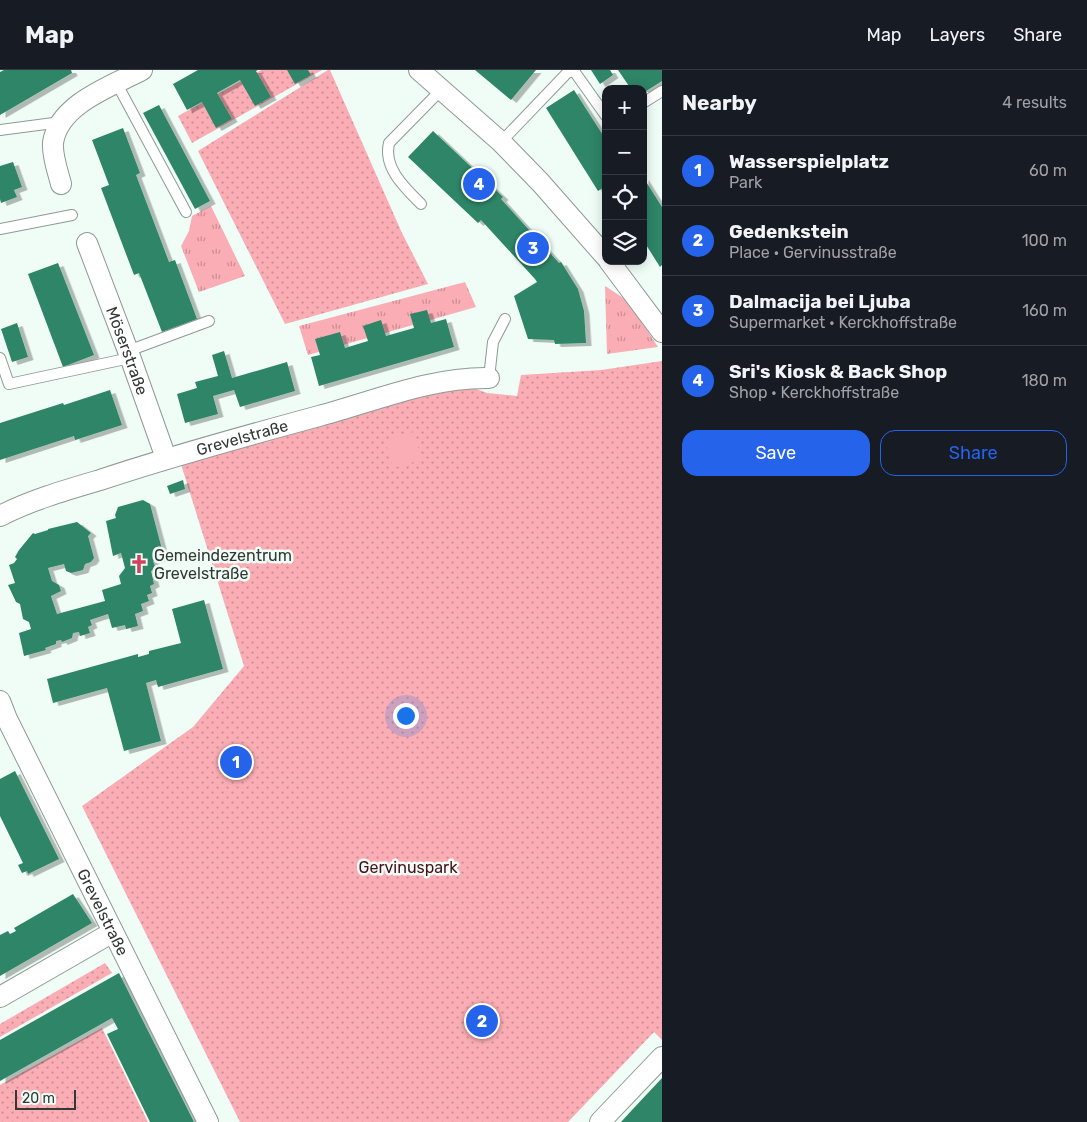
<!DOCTYPE html>
<meta charset="utf-8">
<style>
body{margin:0;font-family:Rubik,sans-serif;background:#242831;color:#f1f3f6}
.controls{position:absolute;right:15px;top:15px;display:grid;overflow:hidden;border-radius:10px;box-shadow:0 2px 12px #0003}
.controls button{width:45px;height:45px;display:grid;place-items:center;padding:0;border:0;border-bottom:1px solid #363941;background:#171b24;color:#f1f3f6;font:25px sans-serif}
.scale{position:absolute;left:15px;bottom:12px;width:61px;box-sizing:border-box;padding-left:5px;border:2px solid #333835;border-top:0;font-size:14px;line-height:18px;white-space:nowrap;color:#333835;-webkit-text-stroke:4px #f0fdf7;paint-order:stroke}
.you{position:absolute;left:405px;top:645px;width:18px;height:18px;margin:-12px;border:4px solid #fff;border-radius:50%;background:#1a73e8;box-shadow:0 0 0 8px #1a73e833}
.badge{display:grid;place-items:center;width:32px;height:32px;border-radius:50%;background:#2563eb;color:#fff;font-size:16px;font-weight:700}
.pin{position:absolute;translate:-50% -50%;border:2px solid #fff;box-shadow:0 1px 5px #0006}
.list{margin:0;padding:0;list-style:none}
h2{display:flex;justify-content:space-between;align-items:center;height:65px;margin:0;padding:0 20px;font-size:21px}
h2 small{font-size:16px;font-weight:400;color:#9ea1a6}
.list li{display:grid;grid-template-columns:32px 1fr auto;gap:15px;align-items:center;box-sizing:border-box;height:70px;padding:0 20px;border-top:1px solid #363941}
.list b{display:block;font-size:19px;white-space:nowrap}
.list p{margin:0;font-size:16px;white-space:nowrap;color:#9ea1a6}
.list em{font-size:16px;font-style:normal;color:#9ea1a6}
.actions{display:flex;gap:10px;padding:15px 20px}
.actions a{flex:1;padding:11px 0;border:1px solid #2563eb;border-radius:15px;text-align:center;font-size:18px;color:#2563eb}
.actions .main{background:#2563eb;color:#fff}
.icon{flex:none;width:28px;height:28px;fill:none;stroke:currentColor;stroke-width:2;stroke-linecap:round;stroke-linejoin:round}
.map{position:relative;flex:none;width:662px;height:1052px;overflow:hidden}
header{display:flex;align-items:center;gap:30px;box-sizing:border-box;height:70px;padding:0 25px;background:#171b24;border-bottom:1px solid #363941}
header strong{font-size:24px}
nav{display:flex;gap:28px;margin-inline-start:auto;font-size:18px}
main{display:flex}
aside{flex:1;background:#171b24}
.map>svg:first-child{display:block}
.grass{fill:url(#grass-tufts)}
.park{fill:url(#park-dots)}
.pitch{fill:#faadb4}
.building{fill:#2f8567;filter:url(#shadow)}
.lines{fill:none;stroke-linecap:round;stroke-linejoin:round}
.lane-casing{stroke:#8e9a95;stroke-width:12}
.street-casing{stroke:#8e9a95;stroke-width:22}
.lane{stroke:#fff;stroke-width:10}
.street{stroke:#fff;stroke-width:20}
.labels{text-anchor:middle;stroke-width:5;stroke-linejoin:round;paint-order:stroke}
.street-label{font-size:16px;fill:#333835;stroke:#f0fdf7}
.poi-label{font-size:16px;fill:#333835;stroke:#f0fdf7;text-anchor:start}
.park-label{font-size:16px;fill:#4b101c;stroke:#f0fdf7}
</style>
<header>
<strong>Map</strong>
<nav><a>Map</a><a>Layers</a><a>Share</a></nav>
</header>
<main>
<div class="map">
<svg width="662" height="1052" viewBox="0 0 662 1052">
<defs>
<pattern id="grass-tufts" width="24" height="20" patternUnits="userSpaceOnUse" patternTransform="scale(1.25)"><rect width="24" height="20" fill="#faadb4"/><path d="M3 7l-1-3M5 7V3M7 7l1-3M15 17l-1-3M17 17v-4M19 17l1-3" fill="none" stroke="#cb8e93"/></pattern>
<pattern id="park-dots" width="8" height="8" patternUnits="userSpaceOnUse" patternTransform="scale(1.25)"><rect width="8" height="8" fill="#faadb4"/><path d="M2 2h.1M6 6h.1" fill="none" stroke="#cb8e93" stroke-width="1.8" stroke-linecap="round"/></pattern>
<filter id="shadow"><feDropShadow dx="5.5" dy="3" stdDeviation="0" flood-color="#0004"/></filter>
</defs>
<rect width="100%" height="100%" fill="#f0fdf7"/>
<g class="grass">
<path d="M211 136 245 206 199 222 181 176 189 161 192 146Z"/>
<path d="M465 212 476 237 308 285 299 256Z"/>
<path d="M605 216 628 231 658 277 607 284Z"/>
</g>
<g class="park">
<path d="M261 0H322L192 73 178 46Z"/>
<path d="M328 0H330L402 163 428 214 285 254 198 81Z"/>
<path d="M662 291V970L654 962 568 1052H240L82 736 193 657 244 596 180 391 441 320 471 317 487 323 517 326 521 305 601 300Z"/>
<path d="M105 893 112 903 0 967V954Z"/>
<path d="M102 958 148 1052H0V1015Z"/>
</g>
<path class="pitch" d="M414 362 421 390 393 398 385 370Z"/>
<g class="building">
<path d="M4 0H71L72 3 0 45V2Z"/>
<path d="M198 0H258L256 1 271 27 255 36 240 10 217 23 232 49 216 58 202 32 187 40 173 14Z"/>
<path d="M287 0H308L311 5 295 14Z"/>
<path d="M475 0H536L511 30Z"/>
<path d="M591 0H610L613 5 600 14Z"/>
<path d="M618 0H662V11L643 23V19H631Z"/>
<path d="M574 20 606 70V116L598 121 546 38Z"/>
<path d="M159 35 210 131 195 139 143 43Z"/>
<path d="M123 58 140 103 136 105 169 192 175 190 197 249 162 262 139 203 134 205 101 118 109 115 92 70Z"/>
<path d="M433 61 503 127 501 129 559 193 561 192 578 219 584 241 586 273 555 274 554 270 528 269 514 226 537 212 535 209 481 150 478 153 408 87Z"/>
<path d="M13 92 22 117 14 120 17 127 1 133 0 129V96Z"/>
<path d="M643 107 662 137V195L660 197 643 170Z"/>
<path d="M58 193 94 285 63 297 28 204Z"/>
<path d="M427 240 431 253 446 249 454 277 319 316 311 287 320 285 315 269 340 262 345 278 368 271 363 256 381 250 386 266 414 258 410 244Z"/>
<path d="M17 253 28 287 12 292 1 259Z"/>
<path d="M224 281 232 308 287 292 295 321 240 337 234 320 213 326 218 344 185 353 177 324 197 318 195 312 218 306 212 285Z"/>
<path d="M110 320 122 355 75 370 74 366 0 390V353L63 333 64 335Z"/>
<path d="M183 410 185 419 170 424 167 416Z"/>
<path d="M143 430 150 434 164 487 153 491 156 499 151 501 154 514 150 516 152 523 147 525 149 531 141 534 143 541 135 544 138 556 126 559 125 555 112 558 108 544 90 550 92 555 88 557 90 563 80 566 79 562 73 563 72 568 62 572 61 570 56 571V574L45 578 46 580 24 586 19 563 31 559 29 552 23 549 20 534 16 532 8 515 15 513 9 495 14 493 17 489 15 487 19 480 33 463 35 464 48 460V459L77 452 91 463 88 466 94 488 91 492 85 494 83 500 71 503 66 501 64 494 48 498 52 511 59 515 61 521 51 526 57 544 105 531 102 520 121 514 119 506 125 498 121 483 113 486 106 451 116 448 115 445 118 437Z"/>
<path d="M204 530 223 599 158 617 156 610 146 613 161 671 124 681 107 618 53 633 47 609 138 584V587L149 584V581L181 573 172 539Z"/>
<path d="M15 701 59 789 28 804 27 801 22 803 18 795 23 793 0 746V709Z"/>
<path d="M73 824 92 853 0 906V865L8 861 10 864 16 861 14 858Z"/>
<path d="M119 903 141 947 194 1052H150L107 964 118 959 112 948 0 1011V970Z"/>
<path d="M662 1008V1052H621L632 1040Z"/>
</g>
<g class="lines">
<g class="lane-casing">
<g id="lane">
<path d="M117 14 186 142"/>
<path d="M643 33 662 21"/>
<path d="M0 60 61 52"/>
<path d="M501 72 567 3 574 1 606 46"/>
<path d="M421 134C405 118 383 98 389 73L442 19"/>
<path d="M0 159 72 145"/>
<path d="M128 281 209 251"/>
<path d="M0 288 9 314 130 288"/>
<path d="M489 308 493 272 505 249"/>
</g>
</g>
<g class="street-casing">
<g id="street">
<path d="M419 0 501 72 540 112 606 187"/>
<path d="M61 114C58 102 52 86 53 73 58 34 112 16 142 0"/>
<path id="s1" d="M87 173 128 281 166 388"/>
<path d="M609 191 662 262"/>
<path id="s2" d="M0 446C31 430 66 420 100 410 172 386 245 366 319 346 375 331 430 307 489 308"/>
<path id="s3" d="M0 631 7 649 208 1052"/>
<path d="M0 927 113 862"/>
<path d="M600 1052 662 987"/>
</g>
</g>
<use href="#lane" class="lane"/>
<use href="#street" class="street"/>
</g>
<defs>
<g id="church-bare" transform="scale(1.5)"><path d="M-1.2-6h2.4v3.5h3.3v2.4h-3.3V6h-2.4V-.1h-3.3v-2.4h3.3Z" fill="#d2415d" stroke="#f0fdf7" stroke-width="2.5" paint-order="stroke"/></g>
</defs>
<g fill-rule="evenodd">
<use href="#church-bare" x="139" y="494"/>
</g>
<g class="labels">
<g class="street-label">
<text dy="6" stroke="none"><textPath href="#s1" startOffset="115">Möserstraße</textPath></text>
<text dy="6" stroke="none"><textPath href="#s2" startOffset="255">Grevelstraße</textPath></text>
<text dy="6" stroke="none"><textPath href="#s3" startOffset="235">Grevelstraße</textPath></text>
</g>
<g class="poi-label">
<text x="154" y="491">Gemeindezentrum<tspan x="154" dy="18">Grevelstraße</tspan></text>
</g>
<g class="park-label">
<text x="408" y="803">Gervinuspark</text>
</g>
</g>
</svg>
<div class="controls">
<button>+</button>
<button>−</button>
<button><svg class="icon" aria-label="locate" viewBox="0 0 24 24"><circle cx="12" cy="12" r="6"/><path d="M12 2v4M12 18v4M2 12h4M18 12h4"/></svg></button>
<button><svg class="icon" aria-label="layers" viewBox="0 0 24 24"><path d="M12 4l9 5-9 5-9-5zM3 14l9 5 9-5"/></svg></button>
</div>
<div class="scale">20 m</div>
<div class="you"></div>
<div class="pin badge" style="left:236px;top:692px">1</div>
<div class="pin badge" style="left:482px;top:951px">2</div>
<div class="pin badge" style="left:533px;top:178px">3</div>
<div class="pin badge" style="left:479px;top:114px">4</div>
</div>
<aside>
<h2>Nearby<small>4 results</small></h2>
<ul class="list">
<li><span class="badge">1</span><div><b>Wasserspielplatz</b><p>Park</p></div><em>60 m</em></li>
<li><span class="badge">2</span><div><b>Gedenkstein</b><p>Place · Gervinusstraße</p></div><em>100 m</em></li>
<li><span class="badge">3</span><div><b>Dalmacija bei Ljuba</b><p>Supermarket · Kerckhoffstraße</p></div><em>160 m</em></li>
<li><span class="badge">4</span><div><b>Sri's Kiosk &amp; Back Shop</b><p>Shop · Kerckhoffstraße</p></div><em>180 m</em></li>
</ul>
<div class="actions"><a class="main">Save</a><a>Share</a></div>
</aside>
</main>
